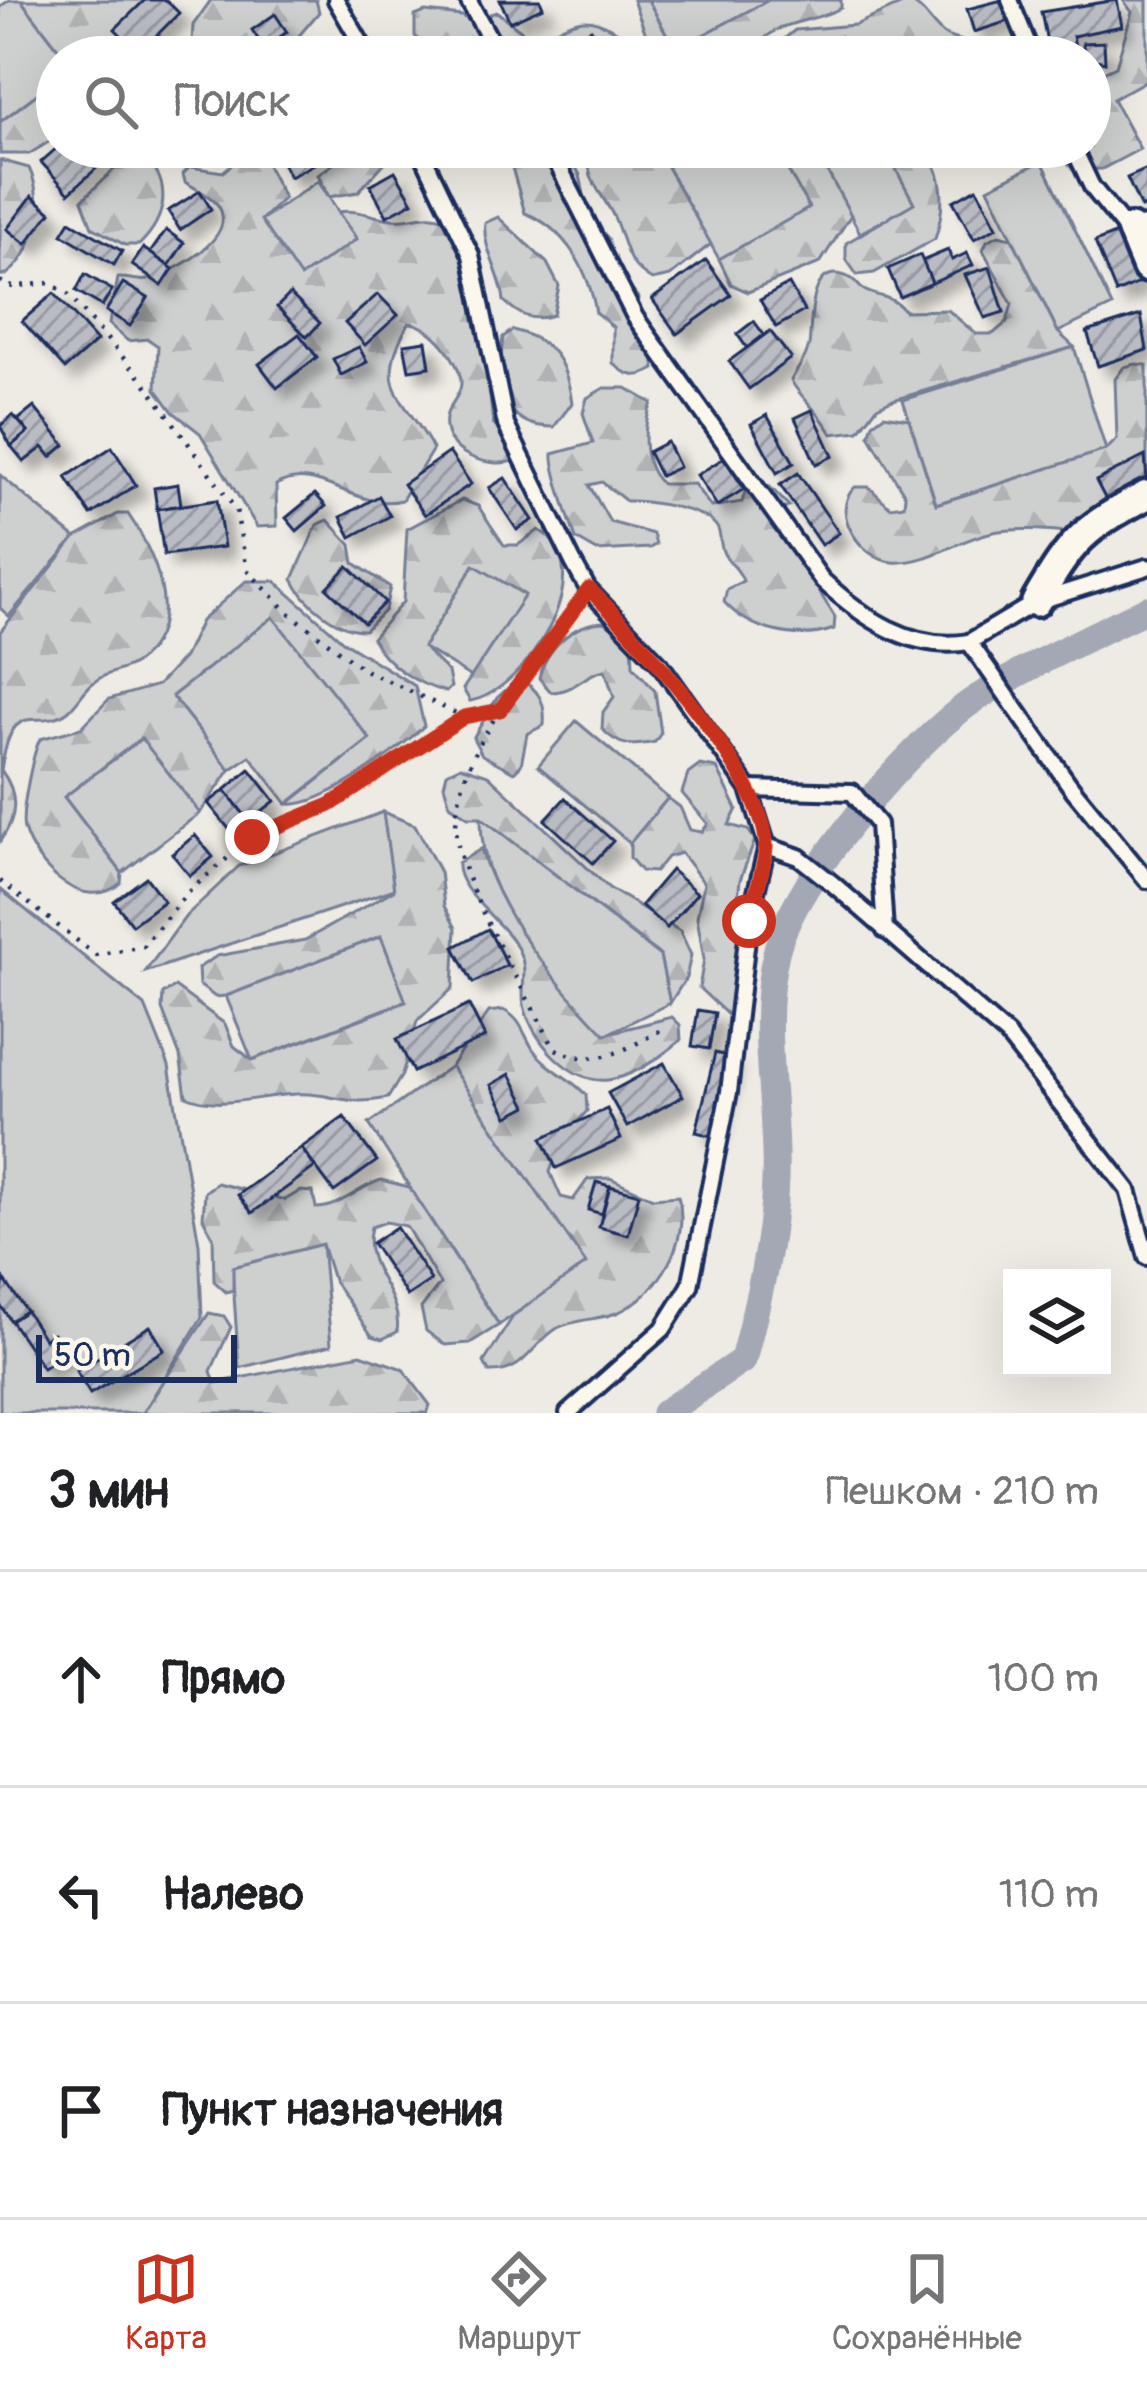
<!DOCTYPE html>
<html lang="ru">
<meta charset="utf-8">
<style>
body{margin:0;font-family:Pangolin,sans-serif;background:#f2f2f2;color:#202124}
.controls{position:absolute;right:36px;bottom:36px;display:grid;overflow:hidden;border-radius:0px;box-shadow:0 12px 48px #0002}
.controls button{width:108px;height:108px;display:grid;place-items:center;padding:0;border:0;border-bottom:3px solid #e0e0e0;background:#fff;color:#202124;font:60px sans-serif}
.scale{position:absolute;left:36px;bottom:30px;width:201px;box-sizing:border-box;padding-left:12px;border:6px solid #1b2f5e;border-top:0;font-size:33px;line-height:42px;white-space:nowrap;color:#1b2f5e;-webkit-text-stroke:9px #fbf7ec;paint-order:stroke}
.stop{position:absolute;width:36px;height:36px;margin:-27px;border:9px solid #c8321e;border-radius:50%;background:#fff}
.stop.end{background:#c8321e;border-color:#fff;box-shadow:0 3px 12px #0008}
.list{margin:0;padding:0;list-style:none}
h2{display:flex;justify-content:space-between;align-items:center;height:156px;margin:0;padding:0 48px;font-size:51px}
h2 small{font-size:39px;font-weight:400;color:#757577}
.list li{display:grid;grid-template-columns:78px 1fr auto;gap:36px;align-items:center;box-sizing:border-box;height:216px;padding:0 48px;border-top:3px solid #e0e0e0}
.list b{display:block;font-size:45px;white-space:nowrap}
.list em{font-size:39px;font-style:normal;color:#757577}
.icon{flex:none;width:66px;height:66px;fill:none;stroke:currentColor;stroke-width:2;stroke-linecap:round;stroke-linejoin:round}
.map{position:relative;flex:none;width:1147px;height:1413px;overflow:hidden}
.search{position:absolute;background:#fff;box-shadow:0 12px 48px #0002;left:36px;right:36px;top:36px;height:132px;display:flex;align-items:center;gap:30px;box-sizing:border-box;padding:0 42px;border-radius:66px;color:#757577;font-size:45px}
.sheet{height:804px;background:#fff}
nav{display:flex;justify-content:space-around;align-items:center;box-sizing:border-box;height:168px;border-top:3px solid #e0e0e0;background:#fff;font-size:33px;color:#757577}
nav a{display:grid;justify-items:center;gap:6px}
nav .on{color:#c8321e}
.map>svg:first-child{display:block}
.green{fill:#cecfcf;stroke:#747f96;stroke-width:3}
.forest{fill:url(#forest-firs);stroke:#747f96;stroke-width:3}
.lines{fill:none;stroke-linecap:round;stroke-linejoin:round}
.canal{stroke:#a3a8b4;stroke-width:27}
.building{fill:url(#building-hatch);stroke:#1b2f5e;stroke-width:3;filter:url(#shadow)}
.lane-casing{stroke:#1b2f5e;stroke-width:22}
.street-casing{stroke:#1b2f5e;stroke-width:36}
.path{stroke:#1b2f5e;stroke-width:4.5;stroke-dasharray:3 9;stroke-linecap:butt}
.lane{stroke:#fbf7ec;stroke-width:14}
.street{stroke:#fbf7ec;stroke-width:27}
.route{stroke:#c8321e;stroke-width:15}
</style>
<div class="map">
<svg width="1147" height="1413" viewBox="0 0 1147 1413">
<defs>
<pattern id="forest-firs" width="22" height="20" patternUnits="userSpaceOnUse" patternTransform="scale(3)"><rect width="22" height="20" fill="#cecfcf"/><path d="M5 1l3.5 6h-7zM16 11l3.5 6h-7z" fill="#b0b2b4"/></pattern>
<pattern id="building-hatch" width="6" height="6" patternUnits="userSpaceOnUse" patternTransform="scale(3)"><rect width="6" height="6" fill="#b9bcc3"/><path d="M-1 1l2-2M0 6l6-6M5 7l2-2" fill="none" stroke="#9699a2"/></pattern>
<filter id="shadow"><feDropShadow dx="11" dy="11" stdDeviation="6" flood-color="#0004"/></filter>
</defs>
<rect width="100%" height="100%" fill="#eeebe4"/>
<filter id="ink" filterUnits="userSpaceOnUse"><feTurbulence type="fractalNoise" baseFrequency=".00833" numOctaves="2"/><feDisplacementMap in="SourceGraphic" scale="24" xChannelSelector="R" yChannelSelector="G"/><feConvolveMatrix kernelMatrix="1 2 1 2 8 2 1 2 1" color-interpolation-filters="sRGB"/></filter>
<g filter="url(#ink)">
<g class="green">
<path d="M9 0H21L65 57H57V79L0 122V7Z"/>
<path d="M648 0H769L675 50Z"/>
<path d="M702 147H775L810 208 719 259 667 167Z"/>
<path d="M814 147H884L915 203 860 233Z"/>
<path d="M1042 161 1112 306 1058 332 988 188Z"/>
<path d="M318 181 357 239 300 278 261 220Z"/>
<path d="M1074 347 1106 450 936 504 903 400Z"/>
<path d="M0 475 75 538 9 616 0 608Z"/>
<path d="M474 564 525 595 474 679 423 647Z"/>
<path d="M274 616 370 739 287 804 250 756 230 770 172 696Z"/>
<path d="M576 721 668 798 630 843 538 766Z"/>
<path d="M142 738 200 813 122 873 64 797Z"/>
<path d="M383 812 395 889 145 972 186 916 239 866Z"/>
<path d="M481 817 660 956 670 1003 605 1035C548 975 480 904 481 817Z"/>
<path d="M0 889 145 1006 169 1066 199 1244 202 1317 143 1413H0Z"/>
<path d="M381 936 406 1001 252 1060 226 996Z"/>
<path d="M451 1066 587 1265 499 1325 369 1124Z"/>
<path d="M322 1244 331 1345 239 1368 232 1267Z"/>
</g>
<g class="forest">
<path d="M21 0H150L165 57H65Z"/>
<path d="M211 0H316L319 12 281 57H191L193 25Z"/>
<path d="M633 0H648L675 50 769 0H841V8C807 26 771 17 751 57H614L595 50 586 57H542L548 35C596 4 598 29 642 41L646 34Z"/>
<path d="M1123 0H1147V80L1113 99 1140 149 1102 169 1073 170 1055 147H1090V78L1116 66 1132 12Z"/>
<path d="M909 1C925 10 927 18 939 30 954 45 966 33 982 57H927L910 50 886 57H762L795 30 855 25Z"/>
<path d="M425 12 462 16 482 29 490 14 497 12 523 32 531 57H432L415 36V16Z"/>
<path d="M57 79V137L29 154H0V122Z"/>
<path d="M356 147H399L358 192 329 197 318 175Z"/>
<path d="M506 147H565L580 175 589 219 608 238 617 271 639 299 633 331 653 357 655 369C637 379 627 377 613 363V327L596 313C589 270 565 228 525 213Z"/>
<path d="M592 147H702L667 167 711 244 670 276 652 280C624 264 626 244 614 217 602 192 581 176 592 147Z"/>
<path d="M775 147H814L851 215 820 263 748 292 731 284 719 259 809 208Z"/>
<path d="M884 147H921C947 170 945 208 935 239L874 273 857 275 846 259V243L914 203Z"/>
<path d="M247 151H260L284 198 261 220 300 277 357 239 338 212C360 209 371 217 392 219 409 222 430 209 446 221 480 244 488 385 493 424L517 444 516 460C490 470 441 454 446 418 447 406 461 396 461 384 462 362 431 324 409 323 370 390 407 398 433 449L402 500C356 512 317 461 276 485L277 526 257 527 200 433 173 412 156 389 158 346 148 339 128 341 109 324 118 278C129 277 138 282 147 280 171 274 242 237 217 204 210 195 194 188 185 182L183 174 190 167 223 172Z"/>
<path d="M143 155C173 183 167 218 139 245H125L92 227 82 200 124 160Z"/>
<path d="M0 160 29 168C45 201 36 254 6 275H0Z"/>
<path d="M498 217 547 263 559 286 553 315C532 322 520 316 504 301 502 274 482 249 485 223Z"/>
<path d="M999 235 1012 238 1058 332 1074 347 890 401 877 407 859 431 832 434C821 413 796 393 791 380 797 370 806 358 809 346 812 330 806 256 850 278 856 280 858 287 864 290 881 299 890 294 905 311L948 310 976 334H993L1007 322 1012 304 983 250 987 241Z"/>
<path d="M513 330C554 341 566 361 572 403L554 427C498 428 498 380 503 337Z"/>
<path d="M1136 364 1147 365V493L1111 534C1073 535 1037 526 999 531 963 536 927 565 893 562 862 560 828 512 855 487H869L890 507 904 505 905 495 869 435 873 423 884 415 909 419 936 504 1106 450 1117 439 1115 379 1124 367Z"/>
<path d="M604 388H626L652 403C642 428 641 465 662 484H694L711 507 742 502 749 479 770 487 789 506 777 514 783 534 835 617 834 629C798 642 750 631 724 602L727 589 743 581C739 569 733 567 726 557 719 548 722 539 718 529 709 509 645 500 626 501L602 482 589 485 610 522 653 534 656 544 650 548 597 551 576 539C570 522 551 466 553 454L593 443 583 413 587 398Z"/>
<path d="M462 500 478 506 504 545H518L539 530C605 570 523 693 470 701L463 689 525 595 474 565 423 647 448 672 451 687 446 692C416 684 386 665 372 638L403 602 407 529Z"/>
<path d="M118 514H128C154 552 185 619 142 658 129 670 114 670 100 678 85 686 80 701 68 711 38 734 13 692 1 770 19 794 18 817 0 841V632L75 538Z"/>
<path d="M328 520 351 545 354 563 390 587 385 610 365 630C338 631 304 603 293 579L317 525Z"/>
<path d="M246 581H275L344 642 415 686 424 726C399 750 321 808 288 804L370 739 273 617 172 696 230 770 200 813 141 738 64 797 122 873 121 883C83 915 35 866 24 829 20 815 33 752 40 739L81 728 109 699 158 685 184 657 201 621Z"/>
<path d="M604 622 632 639 633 666 655 691 661 733 655 742C632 747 619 747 602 729L603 712 614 697 605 670C584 673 576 692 551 692L539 678C546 647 574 623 604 622Z"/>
<path d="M518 679C539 688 546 703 544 725L527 734 521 765 514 772 482 755 473 738 497 698Z"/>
<path d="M700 765 717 768 737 809 729 825 748 830 755 840 740 880 737 908 744 921 737 1009 730 1017 699 988 704 959 697 917 704 883 681 853 667 857 655 872 641 871 630 858V843L668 798 680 807 690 830 702 832 708 824 682 793 688 774Z"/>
<path d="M461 766 488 775 609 888 680 931 691 955 686 978 670 1003 660 955 481 817H468L450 805 444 785 447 773Z"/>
<path d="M383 812 415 825 440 872 444 906 456 928 453 988 417 1021 402 1075 388 1098C342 1107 333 1092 296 1094 260 1095 219 1111 186 1096L180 1056 162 1009 163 994 175 987 225 1024 234 1046 252 1060 406 1002 381 936 226 996 215 997 199 985 198 968 217 956 305 940 394 890Z"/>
<path d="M481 849C503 921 553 980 605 1034L672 1017 680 1025 681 1040C662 1056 633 1077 608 1080 570 1084 531 1039 524 1005 520 986 529 971 519 951 505 922 455 891 458 863Z"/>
<path d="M503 1010C521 1018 523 1033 533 1049 548 1070 570 1077 586 1095L587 1111 562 1139 550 1172 561 1197 573 1200 588 1179 610 1178 653 1198 678 1196C691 1240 660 1293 619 1312 600 1320 573 1319 556 1329 530 1346 524 1374 489 1372L484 1362 514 1315 586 1264 451 1066 489 1012Z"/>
<path d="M381 1180 409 1187 499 1325 470 1343 445 1345 426 1331 421 1308 440 1284 406 1226 386 1222 371 1227C360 1269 403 1291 397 1332L382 1339 372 1336 333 1280 322 1244 233 1267V1290L226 1292 214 1281 213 1237 203 1218 205 1192 217 1183 285 1200 300 1191 313 1192 316 1208C339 1208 357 1188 381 1180Z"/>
<path d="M209 1313 224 1316 231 1327 211 1371 215 1383 361 1354 403 1369 430 1405 427 1413H143Z"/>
</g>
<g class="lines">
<path class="canal" d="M664 1413 743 1360C758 1302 773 1242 775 1181 778 1107 758 1026 776 953 792 882 915 737 977 698 1031 664 1090 637 1147 609"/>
</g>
<g class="building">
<path d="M145 0H166L179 13 139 53 115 29Z"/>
<path d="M500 0H540L543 7 510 22Z"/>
<path d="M1002 0 1009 21 974 32 967 9Z"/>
<path d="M1117 0 1122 26 1073 36 1077 57H1050L1041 12Z"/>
<path d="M275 14 287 32 264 48 252 30Z"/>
<path d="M591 29 606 57H546L545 54Z"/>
<path d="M1104 42 1105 62 1084 57 1083 43Z"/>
<path d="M58 147H117L118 149 69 193 41 162Z"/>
<path d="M273 147H346L290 177Z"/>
<path d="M1147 169V205L1141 208 1127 178Z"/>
<path d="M395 171 413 202 387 216 370 185Z"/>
<path d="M977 188 997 227 974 239 953 201Z"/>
<path d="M200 191 211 209 180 230 168 211Z"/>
<path d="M32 196 51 212 26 244 7 229Z"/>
<path d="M70 221 122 251 114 265 62 234Z"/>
<path d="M166 230 184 243 169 266 150 253Z"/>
<path d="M1117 233 1139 283 1116 293 1095 242Z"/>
<path d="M143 248 173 269 162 286 132 265Z"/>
<path d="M948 250 952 260 967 253 973 265 932 283 922 261Z"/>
<path d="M920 255 932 283 900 297 888 269Z"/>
<path d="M706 260 731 295 677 334 652 299Z"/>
<path d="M990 267 1004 312 985 318 965 275Z"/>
<path d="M85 274 112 290 102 306 76 291Z"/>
<path d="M123 283 148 298 130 326 106 311Z"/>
<path d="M789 284 804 311 776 327 760 300Z"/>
<path d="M54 293 97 341 65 369 22 321Z"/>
<path d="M290 294 320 323 307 337 277 307Z"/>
<path d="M378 294 398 315 365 345 345 323Z"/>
<path d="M1141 315 1147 350 1098 366 1087 332Z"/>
<path d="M754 321 764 335 747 348 737 334Z"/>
<path d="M770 331 791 358 749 389 729 361Z"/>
<path d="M299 334 317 357 277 388 259 364Z"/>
<path d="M426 341 430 367 409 370 404 344Z"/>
<path d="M359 347 367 362 341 375 333 359Z"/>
<path d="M34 407 65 445 51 457 43 447 24 462 11 446 28 432 18 420Z"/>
<path d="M812 410 833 456 816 464 795 418Z"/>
<path d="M13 415 28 432 11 446 0 426Z"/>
<path d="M767 415 794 463 777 473 751 424Z"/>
<path d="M667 442 679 467 660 476 648 452Z"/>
<path d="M112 447 136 485 91 515 66 477Z"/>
<path d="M449 452 471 484 425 515 403 484Z"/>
<path d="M1145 456 1147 481 1107 502 1096 481Z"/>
<path d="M724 458 744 489 717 506 697 475Z"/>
<path d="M798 473 839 533 821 545 780 485Z"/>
<path d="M505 478 533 520 517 530 489 488Z"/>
<path d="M178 484 181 505 157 509 154 488Z"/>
<path d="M315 494 326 506 297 531 286 518Z"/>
<path d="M379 496 390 516 351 537 341 517Z"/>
<path d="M217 500 224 547 164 555 157 509Z"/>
<path d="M348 566 385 602 364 623 327 588Z"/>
<path d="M250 769 275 801 249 821 225 790Z"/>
<path d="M225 790 249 821 233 834 208 803Z"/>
<path d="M565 798 613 841 593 863 545 820Z"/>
<path d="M195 835 213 857 190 876 172 854Z"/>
<path d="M671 870 697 893 667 928 641 905Z"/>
<path d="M146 877 164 901 132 925 114 901Z"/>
<path d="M488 929 507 965 473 983 454 947Z"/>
<path d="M469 1005 485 1037 413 1072 397 1039Z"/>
<path d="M698 1010 715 1013 709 1049 692 1046Z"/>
<path d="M715 1053 730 1057 711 1136 696 1132Z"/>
<path d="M664 1063 683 1096 627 1127 608 1093Z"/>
<path d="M510 1074 527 1106 508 1116 491 1085Z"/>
<path d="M607 1109 621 1139 556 1168 542 1138Z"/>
<path d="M344 1117 377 1161 334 1192 301 1148Z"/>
<path d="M301 1148 315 1167 252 1213 238 1195Z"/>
<path d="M596 1182 610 1186 602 1214 588 1210Z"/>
<path d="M610 1186 639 1194 628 1235 599 1227Z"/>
<path d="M396 1227 431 1280 407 1296 372 1243Z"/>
<path d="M4 1279 26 1311 11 1321 0 1305Z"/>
<path d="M26 1311 44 1339 53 1333 66 1352 43 1368 11 1321Z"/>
<path d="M150 1326 164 1350 90 1394 76 1371Z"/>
</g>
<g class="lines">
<g class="lane-casing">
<g id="lane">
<path d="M336 0 369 57"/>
<path d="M468 0 500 57"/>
<path d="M1010 0 1033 57"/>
<path d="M419 147 471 255 506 425 573 562 588 589 660 664 749 789 767 846 749 921 729 1092 690 1286 663 1329 568 1413"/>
<path d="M549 147 635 317 822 580C862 617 911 652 969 642L1071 787 1147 880"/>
<path d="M1073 147 1092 187 1125 228 1147 225"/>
<path d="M969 642 1036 602 1147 567"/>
<path d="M749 789 852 792 878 824 885 931"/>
<path d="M767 846 799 857 833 884 1007 1035 1128 1190 1147 1257"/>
</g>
</g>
<g class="street-casing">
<g id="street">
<path d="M1131 229 1147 268"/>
<path d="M1036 602C1073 539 1082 529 1147 495"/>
</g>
</g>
<g class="path">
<path d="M0 281 9 287 50 283 69 295 145 383 236 510 247 570 288 612 363 669 464 717 500 710 577 604"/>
<path d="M500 710C477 744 456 786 456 829 456 880 529 998 554 1048 597 1070 624 1050 663 1029"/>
<path d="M0 881 96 955 143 946 188 892 252 837 330 805 464 717"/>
</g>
<use href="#lane" class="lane"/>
<use href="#street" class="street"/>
</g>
</g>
<g class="lines" filter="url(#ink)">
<path class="route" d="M252 837 330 805 464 717 500 710 589 589C636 634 770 783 766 848 764 871 753 898 749 921"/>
</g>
</svg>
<div class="controls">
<button><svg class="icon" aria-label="layers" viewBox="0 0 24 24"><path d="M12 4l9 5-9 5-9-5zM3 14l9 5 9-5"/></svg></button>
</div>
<div class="scale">50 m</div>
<div class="stop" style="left:749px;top:921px"></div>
<div class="stop end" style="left:252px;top:837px"></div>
<div class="search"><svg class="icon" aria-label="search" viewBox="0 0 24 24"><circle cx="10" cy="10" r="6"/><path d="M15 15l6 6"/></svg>Поиск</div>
</div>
<section class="sheet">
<h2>3 мин<small>Пешком · 210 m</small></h2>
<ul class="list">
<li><svg class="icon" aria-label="ahead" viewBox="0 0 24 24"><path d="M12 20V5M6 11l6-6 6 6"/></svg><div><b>Прямо</b></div><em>100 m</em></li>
<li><svg class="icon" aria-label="left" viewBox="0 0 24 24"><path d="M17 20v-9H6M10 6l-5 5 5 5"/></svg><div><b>Налево</b></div><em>110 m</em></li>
<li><svg class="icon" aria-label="arrive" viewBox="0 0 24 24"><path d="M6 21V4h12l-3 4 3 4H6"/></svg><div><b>Пункт назначения</b></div></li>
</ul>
</section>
<nav>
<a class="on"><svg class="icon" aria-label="map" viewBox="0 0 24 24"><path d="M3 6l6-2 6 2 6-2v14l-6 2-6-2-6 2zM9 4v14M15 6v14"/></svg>Карта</a>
<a><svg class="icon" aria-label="directions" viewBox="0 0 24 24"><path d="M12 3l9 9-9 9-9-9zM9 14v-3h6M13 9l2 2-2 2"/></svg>Маршрут</a>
<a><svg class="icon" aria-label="saved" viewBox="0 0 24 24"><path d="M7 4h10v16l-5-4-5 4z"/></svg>Сохранённые</a>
</nav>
